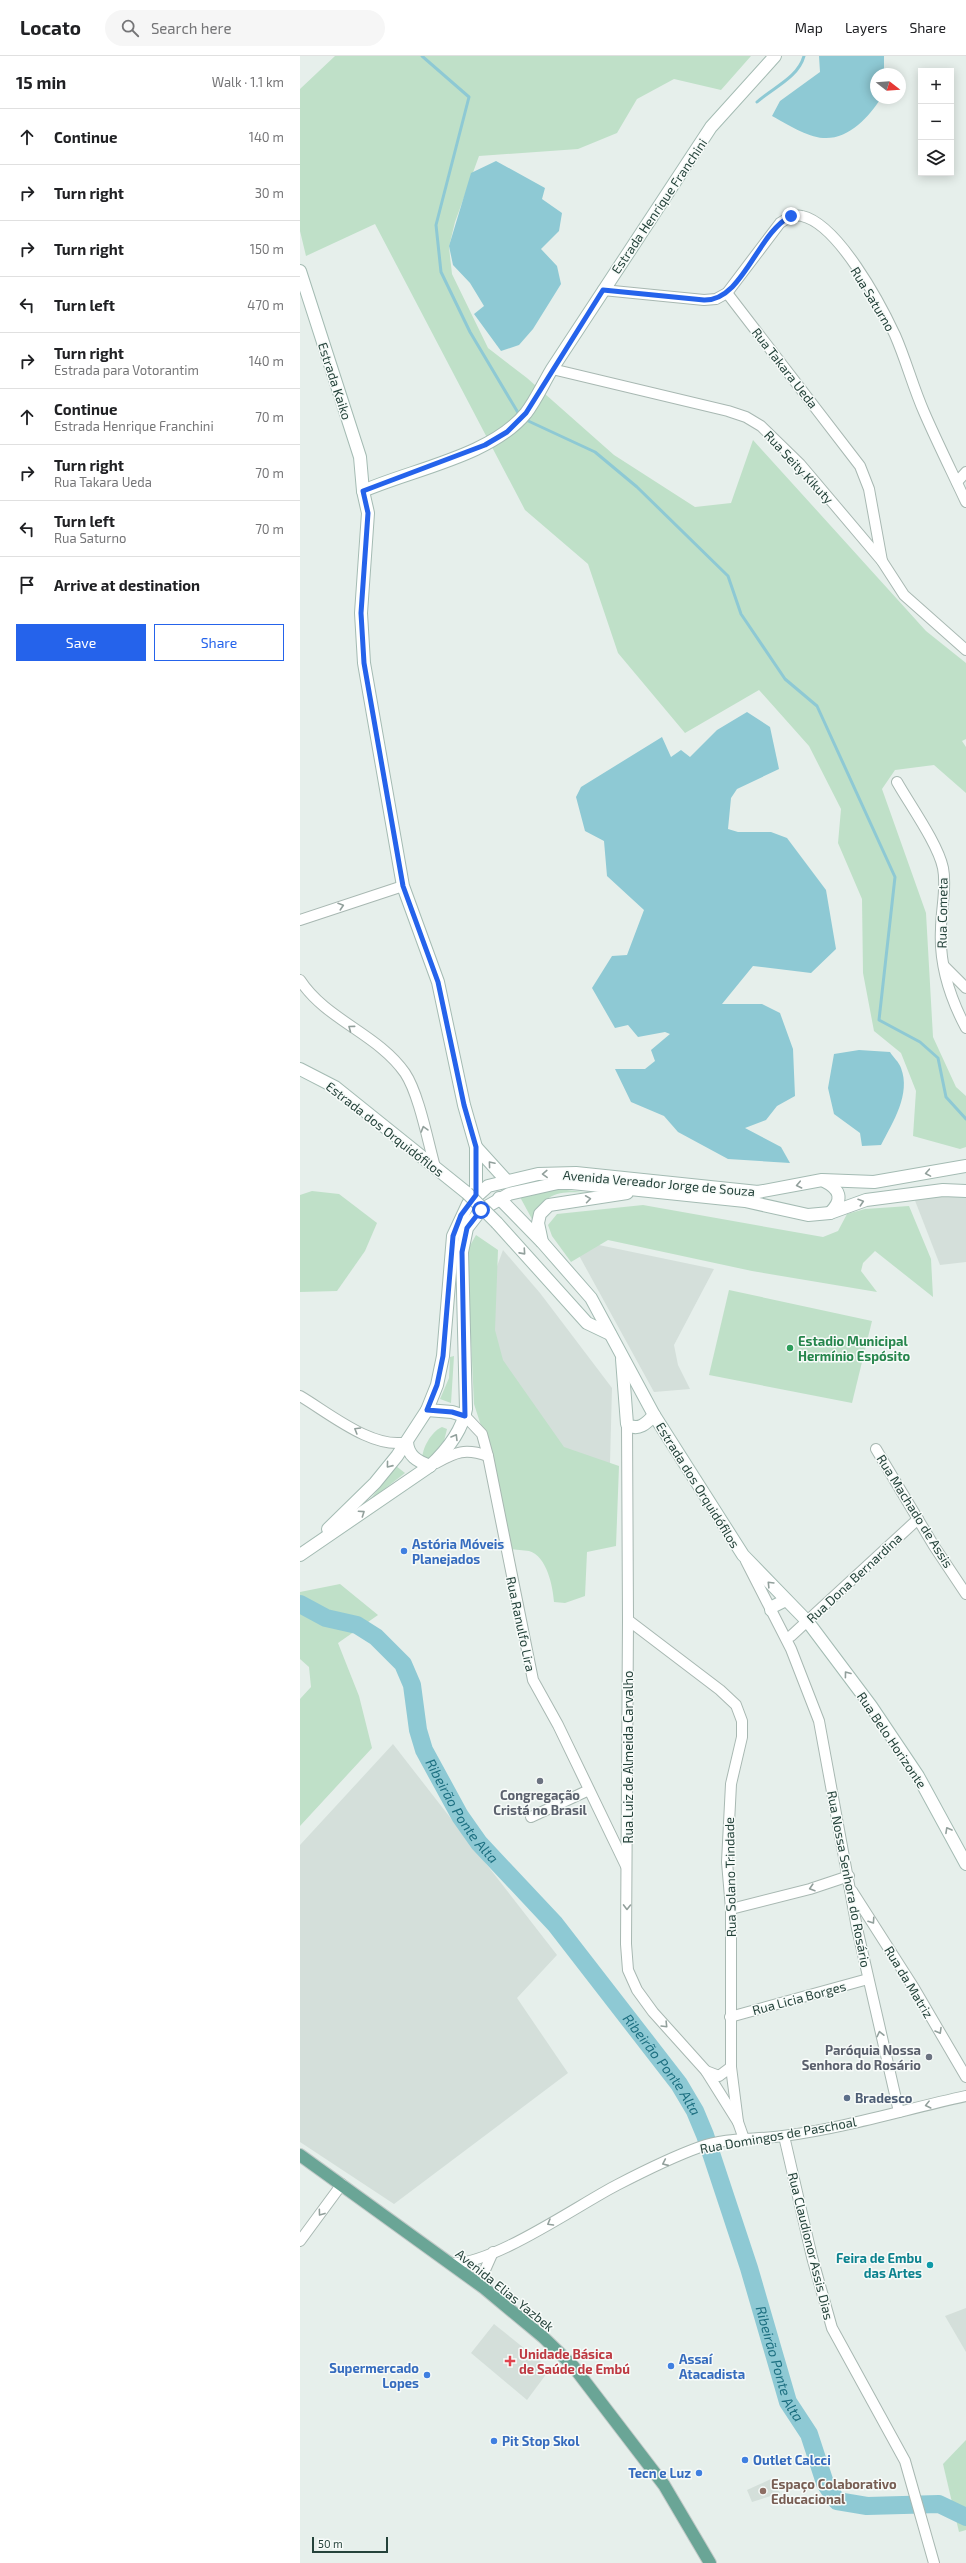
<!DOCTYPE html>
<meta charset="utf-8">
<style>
body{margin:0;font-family:"Exo 2",sans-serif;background:#f6f6f6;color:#202124}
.controls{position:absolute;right:12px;top:12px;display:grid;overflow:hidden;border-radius:0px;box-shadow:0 2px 10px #0003}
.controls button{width:36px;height:36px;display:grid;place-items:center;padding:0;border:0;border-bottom:1px solid #e0e0e0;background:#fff;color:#202124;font:20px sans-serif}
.compass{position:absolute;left:570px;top:12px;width:36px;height:36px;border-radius:50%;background:#fff;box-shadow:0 2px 10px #0003;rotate:107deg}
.scale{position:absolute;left:12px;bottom:10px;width:76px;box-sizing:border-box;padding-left:4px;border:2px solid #24423a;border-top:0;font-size:11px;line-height:14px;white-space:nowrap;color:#24423a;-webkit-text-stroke:3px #f7fbf9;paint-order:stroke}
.stop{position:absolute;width:12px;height:12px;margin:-9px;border:3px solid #2563eb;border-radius:50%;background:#fff}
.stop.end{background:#2563eb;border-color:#fff;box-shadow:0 1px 4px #0008}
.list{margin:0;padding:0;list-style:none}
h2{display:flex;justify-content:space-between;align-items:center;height:52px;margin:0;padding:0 16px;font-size:17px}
h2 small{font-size:13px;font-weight:400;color:#757577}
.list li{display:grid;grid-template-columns:26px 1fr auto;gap:12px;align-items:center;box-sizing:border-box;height:56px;padding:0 16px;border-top:1px solid #e0e0e0}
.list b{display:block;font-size:15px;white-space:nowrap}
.list p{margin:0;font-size:13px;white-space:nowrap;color:#757577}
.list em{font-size:13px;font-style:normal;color:#757577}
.actions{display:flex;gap:8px;padding:12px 16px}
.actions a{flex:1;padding:9px 0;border:1px solid #2563eb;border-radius:0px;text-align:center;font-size:14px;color:#2563eb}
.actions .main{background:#2563eb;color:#fff}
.icon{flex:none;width:22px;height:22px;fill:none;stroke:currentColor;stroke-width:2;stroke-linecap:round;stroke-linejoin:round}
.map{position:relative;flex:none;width:666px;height:2507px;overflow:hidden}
header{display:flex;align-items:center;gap:24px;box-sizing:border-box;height:56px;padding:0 20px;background:#fff;border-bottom:1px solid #e0e0e0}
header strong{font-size:19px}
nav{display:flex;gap:22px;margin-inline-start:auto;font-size:14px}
.search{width:280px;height:36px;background:#f6f6f6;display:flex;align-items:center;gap:10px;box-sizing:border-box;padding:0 14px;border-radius:22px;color:#757577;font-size:15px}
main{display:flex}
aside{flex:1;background:#fff}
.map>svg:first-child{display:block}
.built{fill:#d4dfda}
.green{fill:#bfe0c8}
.water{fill:#8ec9d4}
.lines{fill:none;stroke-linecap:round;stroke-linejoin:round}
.stream{stroke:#8ec9d4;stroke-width:3}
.river{stroke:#8ec9d4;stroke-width:18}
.street-casing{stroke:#a8b8b2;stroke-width:12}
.secondary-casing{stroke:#a4bbb3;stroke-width:14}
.primary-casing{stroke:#c2cac8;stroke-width:14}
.street{stroke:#fff;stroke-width:10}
.secondary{stroke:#fff;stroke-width:12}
.primary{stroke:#6aa596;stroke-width:12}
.secondary-bridge-casing{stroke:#a4bbb3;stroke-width:14;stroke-linecap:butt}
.secondary-bridge{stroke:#fff;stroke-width:12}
.oneway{stroke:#92a09c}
.route{stroke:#2563eb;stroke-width:5}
.leisure-dot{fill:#2e9e5b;stroke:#f7fbf9;stroke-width:1.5}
.shop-dot{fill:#3f7fe0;stroke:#f7fbf9;stroke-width:1.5}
.worship-dot{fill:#6b7280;stroke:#f7fbf9;stroke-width:1.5}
.service-dot{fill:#5c6f8a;stroke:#f7fbf9;stroke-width:1.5}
.culture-dot{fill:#0f9aa8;stroke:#f7fbf9;stroke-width:1.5}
.health-dot{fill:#e0444e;stroke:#f7fbf9;stroke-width:1.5}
.education-dot{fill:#8d6e63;stroke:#f7fbf9;stroke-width:1.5}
.labels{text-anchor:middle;stroke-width:3;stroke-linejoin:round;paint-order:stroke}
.street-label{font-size:13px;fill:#24423a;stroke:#f7fbf9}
.leisure-label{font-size:13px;font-weight:bold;fill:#27864d;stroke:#f7fbf9;text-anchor:start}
.shop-label{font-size:13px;font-weight:bold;fill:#366cbe;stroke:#f7fbf9;text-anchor:start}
.worship-label{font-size:13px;font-weight:bold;fill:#5b616d;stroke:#f7fbf9}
.service-label{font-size:13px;font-weight:bold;fill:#4e5e75;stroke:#f7fbf9;text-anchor:start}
.culture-label{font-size:13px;font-weight:bold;fill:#0d838f;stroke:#f7fbf9;text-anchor:end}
.health-label{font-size:13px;font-weight:bold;fill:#be3a42;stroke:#f7fbf9;text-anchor:start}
.education-label{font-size:13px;font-weight:bold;fill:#785e54;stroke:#f7fbf9;text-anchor:start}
.water-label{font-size:14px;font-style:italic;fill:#1c6f80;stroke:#f7fbf9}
</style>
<header>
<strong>Locato</strong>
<div class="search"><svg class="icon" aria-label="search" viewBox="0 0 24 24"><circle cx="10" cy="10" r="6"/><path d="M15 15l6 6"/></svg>Search here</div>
<nav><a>Map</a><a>Layers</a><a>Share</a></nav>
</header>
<main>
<aside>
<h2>15 min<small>Walk · 1.1 km</small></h2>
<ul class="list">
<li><svg class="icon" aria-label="ahead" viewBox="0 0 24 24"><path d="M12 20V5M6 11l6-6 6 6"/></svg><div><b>Continue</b></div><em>140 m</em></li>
<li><svg class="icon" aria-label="right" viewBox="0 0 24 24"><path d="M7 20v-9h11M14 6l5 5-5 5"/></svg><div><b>Turn right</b></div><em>30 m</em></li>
<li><svg class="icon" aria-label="right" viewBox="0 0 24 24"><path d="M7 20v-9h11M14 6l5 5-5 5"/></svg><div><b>Turn right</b></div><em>150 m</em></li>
<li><svg class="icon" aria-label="left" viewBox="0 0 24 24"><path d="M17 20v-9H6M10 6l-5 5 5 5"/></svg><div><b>Turn left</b></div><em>470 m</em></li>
<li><svg class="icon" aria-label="right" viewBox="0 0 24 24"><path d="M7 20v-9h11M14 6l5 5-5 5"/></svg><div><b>Turn right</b><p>Estrada para Votorantim</p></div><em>140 m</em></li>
<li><svg class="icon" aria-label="ahead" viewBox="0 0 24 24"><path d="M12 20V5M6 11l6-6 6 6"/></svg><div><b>Continue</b><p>Estrada Henrique Franchini</p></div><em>70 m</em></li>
<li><svg class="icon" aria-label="right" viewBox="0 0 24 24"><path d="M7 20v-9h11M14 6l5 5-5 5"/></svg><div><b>Turn right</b><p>Rua Takara Ueda</p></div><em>70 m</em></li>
<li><svg class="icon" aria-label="left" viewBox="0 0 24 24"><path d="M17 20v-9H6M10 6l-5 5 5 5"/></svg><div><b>Turn left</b><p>Rua Saturno</p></div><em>70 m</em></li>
<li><svg class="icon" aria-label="arrive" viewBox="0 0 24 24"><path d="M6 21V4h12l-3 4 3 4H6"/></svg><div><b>Arrive at destination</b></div></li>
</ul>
<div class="actions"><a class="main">Save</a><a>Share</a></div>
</aside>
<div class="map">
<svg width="666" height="2507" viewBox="0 0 666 2507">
<rect width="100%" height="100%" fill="#e6efeb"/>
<g class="built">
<path d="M666 1138V1206L640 1209 614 1142Z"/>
<path d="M270 1183 414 1213 374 1289 378 1309 390 1333 354 1336Z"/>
<path d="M203 1194 240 1237 312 1332 309 1445 222 1356 182 1251Z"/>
<path d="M93 1688 257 1899 217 1942 268 2017 94 2148 0 2086V1789Z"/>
<path d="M666 2252V2296L645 2260Z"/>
<path d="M194 2268 250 2313 227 2344 171 2297Z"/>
<path d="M471 2423 480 2437 452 2446 447 2434Z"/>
</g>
<g class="green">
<path d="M35 0H451L421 34 374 23 337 43 317 77 278 93 179 100 155 166 149 191 152 218 188 292 227 322 314 399 395 451 431 447 453 384 626 575 666 607V683L662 685 666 691V737L634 709 595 714 582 733 626 857 633 981 656 1031 666 1040V1091L660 1093 613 1080 616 1035 601 997 574 975 563 917 562 843 538 787 541 753 509 690 459 634 385 677 318 597 288 508 225 454 75 168 6 200 0 175V33Z"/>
<path d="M259 1133 291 1137C263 1135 243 1134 233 1165L220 1141Z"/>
<path d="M12 1135 39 1138 77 1167 65 1195 37 1235 0 1236V1139Z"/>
<path d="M343 1149 523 1181 538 1175 547 1158 565 1153 609 1150 631 1203 633 1241 575 1195 563 1207 561 1215 577 1236 452 1215 308 1184 271 1206 252 1180 248 1169 257 1158Z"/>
<path d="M176 1179 198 1194 195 1274 203 1304 264 1391 319 1410 316 1490 287 1496 285 1540 265 1547 254 1546C253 1531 247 1500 229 1495 223 1494 216 1494 210 1493L195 1413 174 1348 167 1195Z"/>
<path d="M429 1234 572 1265 552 1347 409 1319Z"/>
<path d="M154 1300 151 1347 140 1343 149 1322 150 1301Z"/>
<path d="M142 1371 147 1373 144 1385 126 1406 122 1404C122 1392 131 1376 142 1371Z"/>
<path d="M96 1410 105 1417 69 1445Z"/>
<path d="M40 1528 78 1559 38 1587 59 1640 72 1692 0 1770V1643L11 1631 9 1611 0 1603V1536Z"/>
<path d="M666 2384V2474L659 2476 643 2408Z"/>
</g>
<g class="water">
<path d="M519 0H584V18H576V42H581C569 61 548 84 523 82 507 81 487 68 472 60L480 45 520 16Z"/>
<path d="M196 105 245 132 242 143 262 157 259 175 241 193 257 210 261 228 233 273 219 289 201 295 174 258 184 250 170 227 153 209 149 190 171 117Z"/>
<path d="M447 656 470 671 479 713 437 733 431 742 428 773 438 776H471L487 782 526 834 536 893 511 917 453 910 422 948H462L480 957 493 993 495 1040 477 1050 466 1064 445 1072 481 1091 490 1107 428 1103 378 1076 364 1060 331 1046 315 1013H345L355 1005 351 994 370 978 365 976 338 981 328 969 315 972 292 932 312 900 327 899 344 854 307 820 304 785 285 775 276 741 281 731 362 681 371 701 381 694 390 701 417 674Z"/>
<path d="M559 994 590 996C593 1001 599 1006 601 1012 611 1038 593 1066 581 1089L562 1090 560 1077 534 1058 528 1032 534 998Z"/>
</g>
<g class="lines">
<g class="stream">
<path d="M122 0 169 41 136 169 141 216 170 276 220 360"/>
<path d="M457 46C472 32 498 22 504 0"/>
<path d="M224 363 295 396 337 431 428 520 441 558 485 623 517 650 595 821 579 964 620 986 638 1002 646 1041 666 1063"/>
</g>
<path class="river" id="s1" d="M0 1548 26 1562 57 1569 76 1581 103 1608 112 1629 118 1674 124 1694 160 1760 179 1787 255 1868 379 2028 395 2055 405 2079 449 2212 488 2346 509 2378 525 2427 537 2445 567 2450 639 2448 666 2461"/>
<g class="street-casing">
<g id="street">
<path d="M303 234 404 244 416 243 427 237 480 167C486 163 494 158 502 160 538 168 580 247 595 279 606 304 613 331 624 356 637 386 652 416 666 446"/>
<path d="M427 237 560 410 569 433 582 505"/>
<path d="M252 313 428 355 446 361 461 370 500 408 582 505 604 539 666 594"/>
<path d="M657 426 666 416"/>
<path d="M597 726C610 749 638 788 643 812 647 832 641 853 641 873 639 907 650 942 666 972"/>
<path d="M0 864 103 830"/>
<path d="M644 910 666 932"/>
<path d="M0 924C26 964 78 978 105 1017 119 1038 128 1086 135 1111"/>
<path d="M0 1340C29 1357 73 1394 107 1386"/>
<path d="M165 1360 182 1378 188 1400 233 1624 258 1669 326 1810"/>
<path d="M327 1368 328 1564 326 1888 328 1914 337 1934 353 1956 406 2015 438 2066"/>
<path d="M576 1393 634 1490 666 1538"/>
<path d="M136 1407C156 1396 165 1392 188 1400"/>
<path d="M446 1505 491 1593 519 1665 557 1872 599 2056"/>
<path d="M328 1564 420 1634 436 1649 442 1665V1681L431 1728 427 1806 431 1853V2011L438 2066 444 2083"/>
<path d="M491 1580 618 1463"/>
<path d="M231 1761 289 1734"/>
<path d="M552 1835 614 1932 666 2021"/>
<path d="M431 1853 510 1833 549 1820"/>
<path d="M430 1961 568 1923"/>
<path d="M406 2015 419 2020 431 2011"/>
<path d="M484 2080 512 2201 532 2272 605 2405 634 2507"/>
<path d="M0 2185 42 2128"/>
<path d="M150 2207C190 2211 278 2149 317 2129 344 2115 372 2101 400 2091 426 2081 456 2084 483 2080 545 2072 606 2053 666 2040"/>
<path d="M184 2232 185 2214 193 2196"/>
</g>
</g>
<g class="secondary-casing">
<g id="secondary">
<path d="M0 215 60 401 63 435 68 457 61 557 64 607 103 830 138 926 164 1049 176 1091V1139"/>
<path d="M63 435C113 413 191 400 226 357 236 344 243 328 252 313L411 71 475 0"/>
<path d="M0 1013 35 1031 167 1137"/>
<path d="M176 1091 206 1124"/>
<path d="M524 1125C540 1133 544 1143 530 1157"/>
<path d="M199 1142 242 1186 291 1242 354 1359 443 1499 508 1566 571 1650 618 1720 666 1808"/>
<path d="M197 1167 287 1267 310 1278"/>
<path d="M242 1186 238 1167 240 1158 249 1149 327 1137"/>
<path d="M322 1303 327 1368C338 1376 347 1367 354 1359"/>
<path d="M127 1354 152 1356 165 1360"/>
<path d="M107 1386C108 1400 117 1405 130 1410"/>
<path d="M28 1473 75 1427 97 1400 127 1354 137 1329 143 1300 153 1180 168 1148 188 1130 238 1118 276 1117 458 1136 522 1124 574 1126 666 1110"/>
<path d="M0 1499 130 1410C146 1395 162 1376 166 1353L162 1196 167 1172 181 1154 209 1138 258 1127H272L445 1145 508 1159 530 1157 566 1144 643 1134 666 1135"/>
<path d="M471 1554 472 1551 486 1544"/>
</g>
</g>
<g class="primary-casing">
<path id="primary" d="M0 2099 184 2232 243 2281 273 2310 364 2429 410 2507"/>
</g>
<use href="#street" class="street"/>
<use href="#secondary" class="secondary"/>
<use href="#primary" class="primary"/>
<g class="secondary-bridge-casing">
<path id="secondary-bridge" d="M167 1137 197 1167"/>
</g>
<use href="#secondary-bridge" class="secondary-bridge"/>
</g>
<defs><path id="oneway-chevron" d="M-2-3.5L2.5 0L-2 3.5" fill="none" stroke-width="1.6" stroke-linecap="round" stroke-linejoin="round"/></defs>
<g class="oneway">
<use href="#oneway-chevron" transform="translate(41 850) rotate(-18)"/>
<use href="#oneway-chevron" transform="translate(51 972) rotate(-143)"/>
<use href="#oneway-chevron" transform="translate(124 1073) rotate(-106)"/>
<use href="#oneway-chevron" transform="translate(191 1108) rotate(-130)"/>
<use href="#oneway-chevron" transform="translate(628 1117) rotate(170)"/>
<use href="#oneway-chevron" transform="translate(245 1118) rotate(178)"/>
<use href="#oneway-chevron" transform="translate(499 1129) rotate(168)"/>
<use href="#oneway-chevron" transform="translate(288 1143) rotate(-8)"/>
<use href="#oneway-chevron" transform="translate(561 1146) rotate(-18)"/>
<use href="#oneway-chevron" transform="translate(223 1196) rotate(48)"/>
<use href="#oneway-chevron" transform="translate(57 1374) rotate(-149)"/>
<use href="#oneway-chevron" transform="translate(155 1381) rotate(-59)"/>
<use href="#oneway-chevron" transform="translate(89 1409) rotate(129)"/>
<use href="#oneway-chevron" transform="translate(62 1457) rotate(-34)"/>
<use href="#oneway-chevron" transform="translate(470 1528) rotate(-134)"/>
<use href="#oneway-chevron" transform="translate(547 1618) rotate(-127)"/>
<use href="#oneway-chevron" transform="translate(648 1774) rotate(-119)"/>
<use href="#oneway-chevron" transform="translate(512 1832) rotate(163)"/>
<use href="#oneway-chevron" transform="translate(327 1851) rotate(91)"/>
<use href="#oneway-chevron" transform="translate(572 1865) rotate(56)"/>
<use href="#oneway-chevron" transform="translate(365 1969) rotate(46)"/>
<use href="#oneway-chevron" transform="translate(639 1975) rotate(60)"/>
<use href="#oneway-chevron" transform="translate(580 1978) rotate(-103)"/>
<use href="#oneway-chevron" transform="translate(628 2049) rotate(166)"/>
<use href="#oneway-chevron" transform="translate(365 2107) rotate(156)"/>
<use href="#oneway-chevron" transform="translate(21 2157) rotate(126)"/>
<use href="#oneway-chevron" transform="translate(250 2167) rotate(150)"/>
</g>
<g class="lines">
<path class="route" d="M181 1154 167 1172 162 1196 165 1360 152 1356 127 1354 137 1329 143 1300 153 1180 161 1159 176 1139V1091L164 1049 138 926 103 830 64 607 61 557 68 457 63 435 185 389 207 376 226 357 303 234 404 244C443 245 457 177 491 160"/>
</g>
<circle class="leisure-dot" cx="490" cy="1292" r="4"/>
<g class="shop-dot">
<circle cx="104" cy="1495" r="4"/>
<circle cx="371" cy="2310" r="4"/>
<circle cx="127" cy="2319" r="4"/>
<circle cx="194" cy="2385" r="4"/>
<circle cx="445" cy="2404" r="4"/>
<circle cx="399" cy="2417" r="4"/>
</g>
<g class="worship-dot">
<circle cx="240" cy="1725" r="4"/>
<circle cx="629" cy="2001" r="4"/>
</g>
<circle class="service-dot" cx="547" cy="2042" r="4"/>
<circle class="culture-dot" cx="630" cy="2209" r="4"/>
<path class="health-dot" d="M208 2299h4v4h4v4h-4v4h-4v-4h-4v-4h4z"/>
<circle class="education-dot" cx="463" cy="2435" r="4"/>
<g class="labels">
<g class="street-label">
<text transform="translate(359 150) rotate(-56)" y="5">Estrada Henrique Franchini</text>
<text transform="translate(573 243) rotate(59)" y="5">Rua Saturno</text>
<text transform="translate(485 312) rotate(52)" y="5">Rua Takara Ueda</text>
<text transform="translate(35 325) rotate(72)" y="5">Estrada Kaiko</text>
<text transform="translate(499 411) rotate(47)" y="5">Rua Seity Kikuty</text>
<text transform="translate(642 857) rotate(-89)" y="5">Rua Cometa</text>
<text transform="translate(85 1073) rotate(38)" y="5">Estrada dos Orquidófilos</text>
<text transform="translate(359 1127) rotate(5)" y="5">Avenida Vereador Jorge de Souza</text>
<text transform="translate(398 1429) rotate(58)" y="5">Estrada dos Orquidófilos</text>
<text transform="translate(615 1455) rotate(58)" y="5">Rua Machado de Assis</text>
<text transform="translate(554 1522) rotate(-43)" y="5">Rua Dona Bernardina</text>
<text transform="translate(221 1568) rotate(78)" y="5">Rua Ranulfo Lira</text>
<text transform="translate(592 1684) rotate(56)" y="5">Rua Belo Horizonte</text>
<text transform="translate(328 1701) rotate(-90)" y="5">Rua Luiz de Almeida Carvalho</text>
<text transform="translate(430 1821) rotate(-91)" y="5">Rua Solano Trindade</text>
<text transform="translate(549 1823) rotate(79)" y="5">Rua Nossa Senhora do Rosário</text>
<text transform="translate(609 1926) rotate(59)" y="5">Rua da Matriz</text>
<text transform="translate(499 1942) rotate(-15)" y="5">Rua Licia Borges</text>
<text transform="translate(478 2079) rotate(-10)" y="5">Rua Domingos de Paschoal</text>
<text transform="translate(511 2190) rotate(76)" y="5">Rua Claudionor Assis Dias</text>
<text transform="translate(205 2234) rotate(39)" y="5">Avenida Elias Yazbek</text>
</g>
<g class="leisure-label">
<text x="498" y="1290">Estadio Municipal<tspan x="498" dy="15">Hermínio Espósito</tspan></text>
</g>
<g class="shop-label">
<text x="112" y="1493">Astória Móveis<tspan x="112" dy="15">Planejados</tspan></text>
<text x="379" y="2308">Assaí<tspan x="379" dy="15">Atacadista</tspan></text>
<text x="119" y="2317" text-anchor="end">Supermercado<tspan x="119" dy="15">Lopes</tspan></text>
<text x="202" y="2390">Pit Stop Skol</text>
<text x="453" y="2409">Outlet Calcci</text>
<text x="391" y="2422" text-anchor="end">Tecn e Luz</text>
</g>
<g class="worship-label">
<text x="240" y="1744">Congregação<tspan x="240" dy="15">Cristá no Brasil</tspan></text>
<text x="621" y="1999" text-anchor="end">Paróquia Nossa<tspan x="621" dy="15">Senhora do Rosário</tspan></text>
</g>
<g class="service-label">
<text x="555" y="2047">Bradesco</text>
</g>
<g class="culture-label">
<text x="622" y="2207">Feira de Embu<tspan x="622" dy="15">das Artes</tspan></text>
</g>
<g class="health-label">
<text x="219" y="2303">Unidade Básica<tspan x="219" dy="15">de Saúde de Embú</tspan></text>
</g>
<g class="education-label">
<text x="471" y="2433">Espaço Colaborativo<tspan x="471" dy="15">Educacional</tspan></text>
</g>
<g class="water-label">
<text dy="5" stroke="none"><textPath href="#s1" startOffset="283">Ribeirão Ponte Alta</textPath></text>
<text dy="5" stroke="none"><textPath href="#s1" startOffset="607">Ribeirão Ponte Alta</textPath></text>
<text dy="5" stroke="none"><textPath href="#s1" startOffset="931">Ribeirão Ponte Alta</textPath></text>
</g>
</g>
</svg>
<div class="controls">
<button>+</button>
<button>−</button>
<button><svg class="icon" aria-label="layers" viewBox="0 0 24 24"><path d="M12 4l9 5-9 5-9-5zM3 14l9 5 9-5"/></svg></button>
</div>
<svg class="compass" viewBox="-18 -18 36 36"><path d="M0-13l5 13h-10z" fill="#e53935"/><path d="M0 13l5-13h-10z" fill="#757577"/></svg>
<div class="scale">50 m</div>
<div class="stop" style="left:181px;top:1154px"></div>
<div class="stop end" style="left:491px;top:160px"></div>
</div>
</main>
